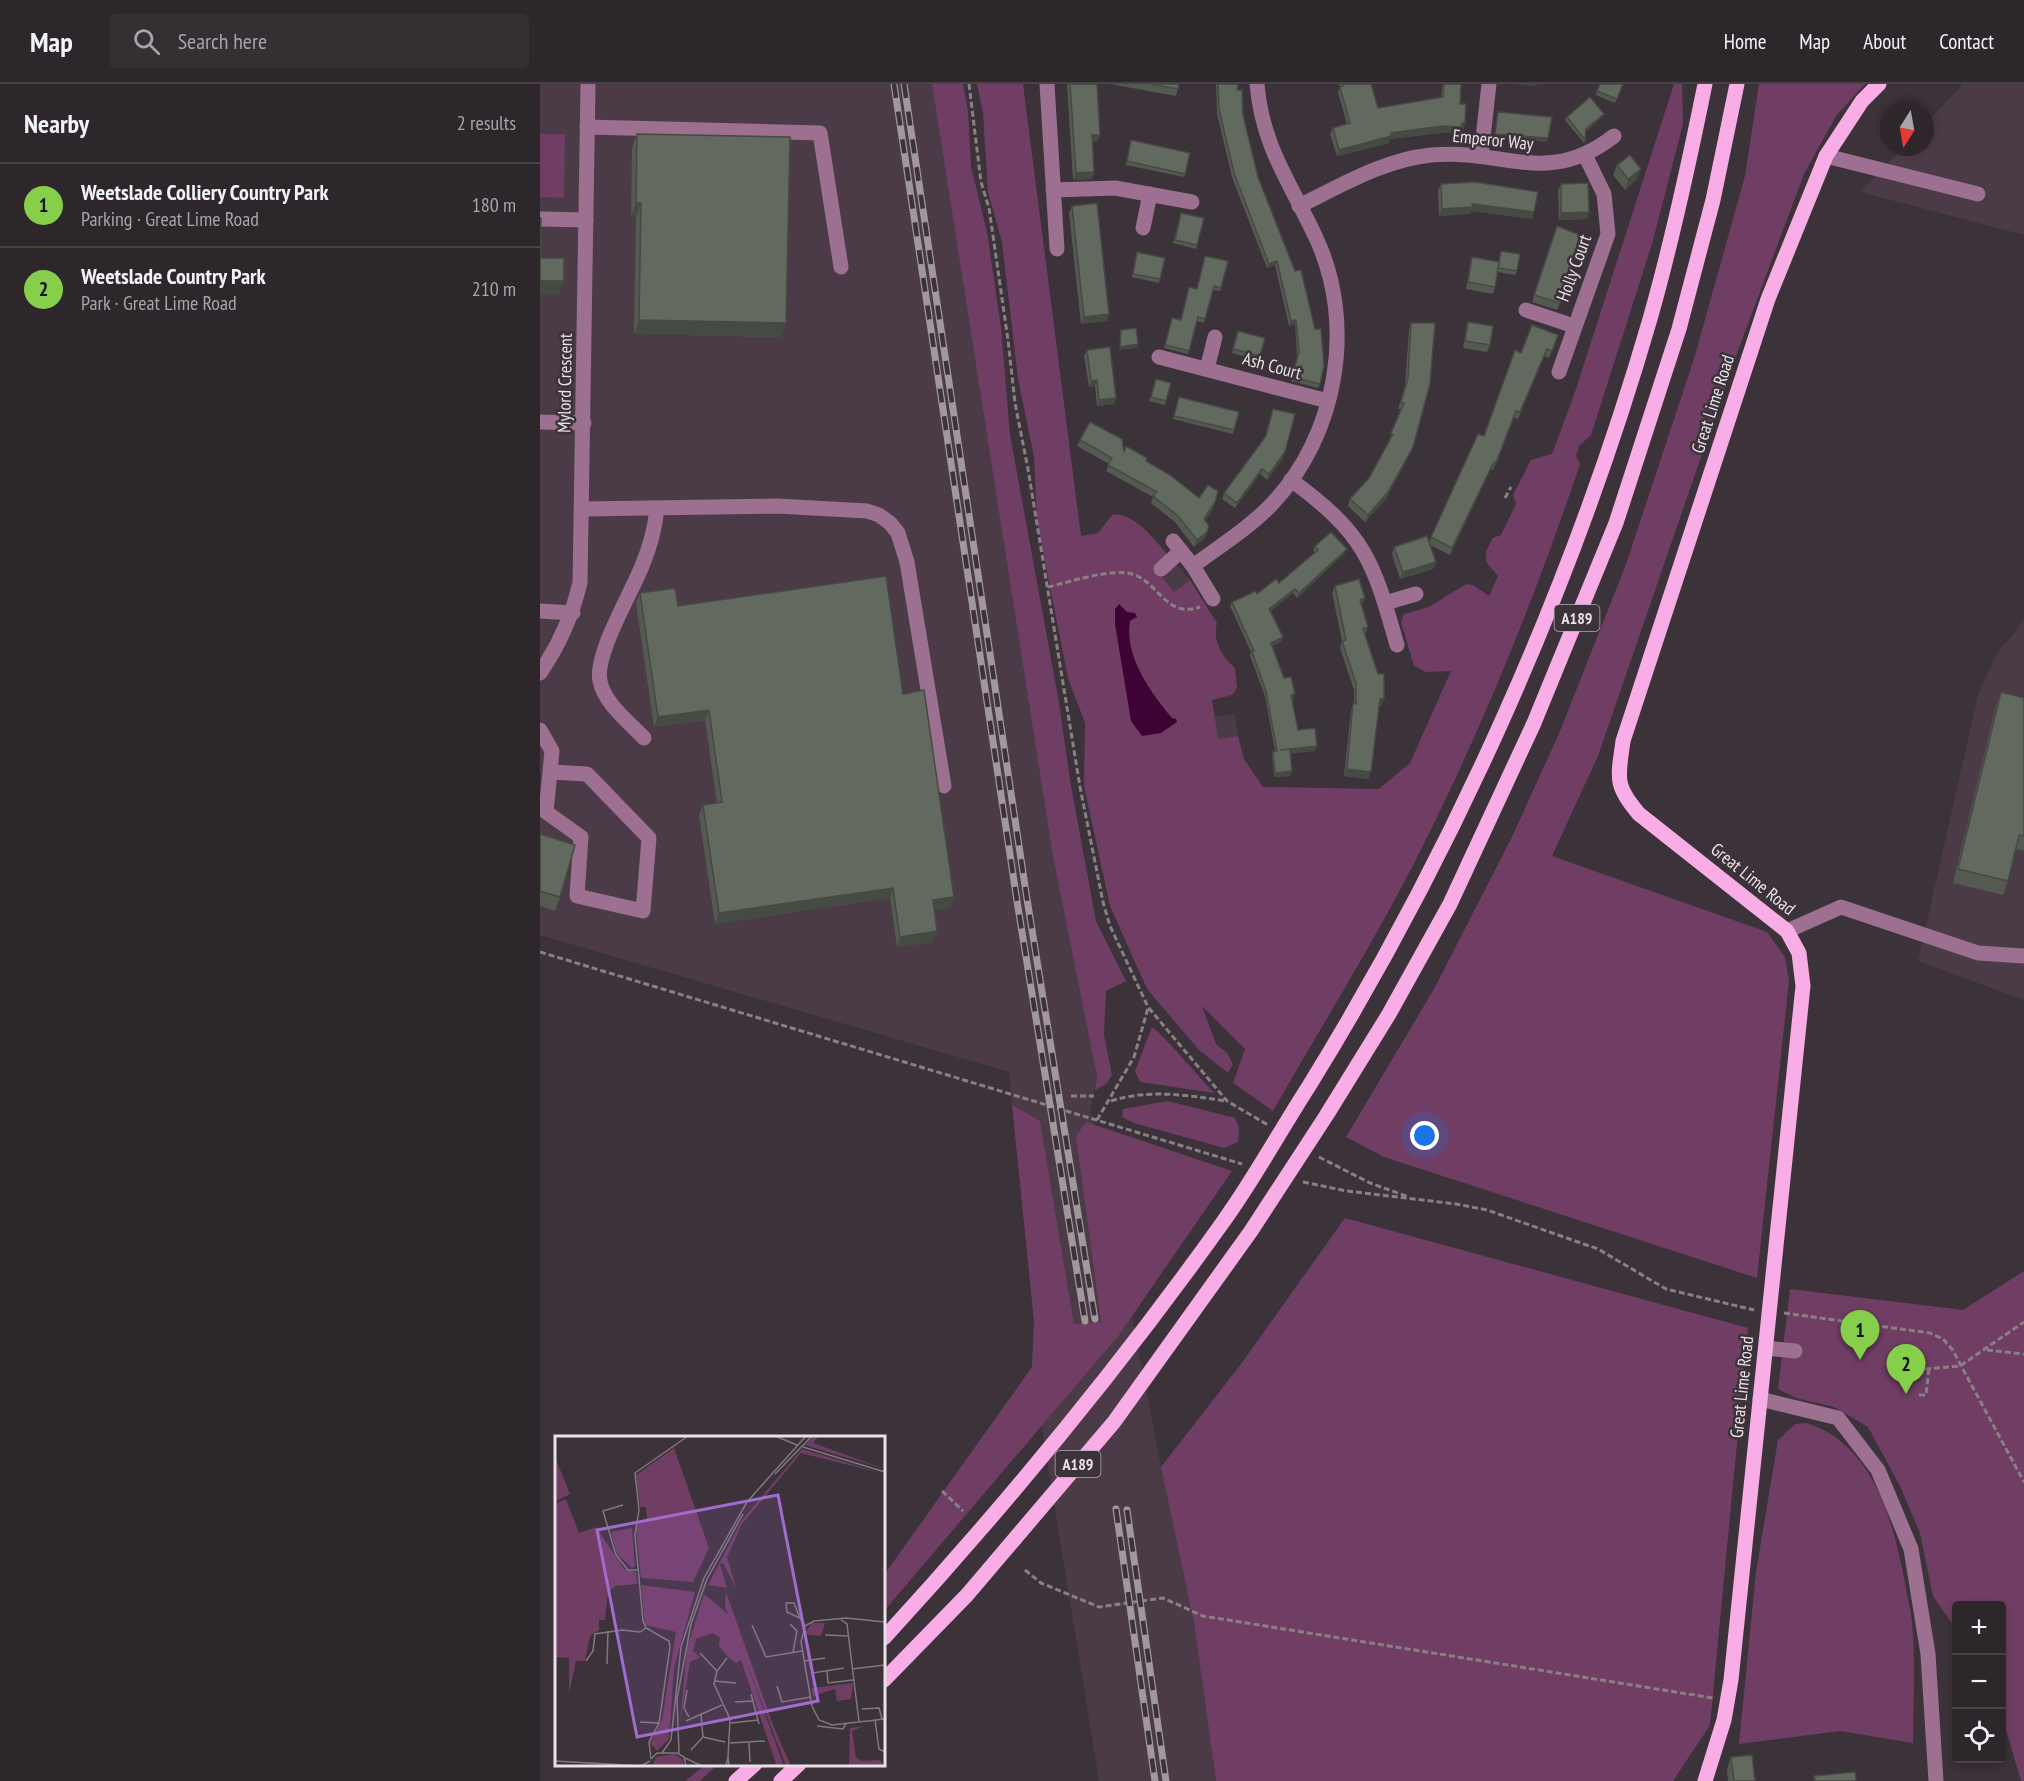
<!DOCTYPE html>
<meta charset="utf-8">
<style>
body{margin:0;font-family:"PT Sans Narrow",sans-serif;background:#352e33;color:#f1f3f6}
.controls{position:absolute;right:18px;bottom:18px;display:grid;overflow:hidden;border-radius:6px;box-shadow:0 3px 9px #0003}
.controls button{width:54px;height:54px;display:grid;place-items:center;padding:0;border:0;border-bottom:2px solid #484347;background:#2d262b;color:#f1f3f6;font:30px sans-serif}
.compass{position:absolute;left:1340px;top:18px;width:54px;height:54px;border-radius:50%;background:#2d262b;box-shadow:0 3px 9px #0003;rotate:191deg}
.you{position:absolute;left:885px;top:1052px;width:21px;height:21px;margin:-15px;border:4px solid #fff;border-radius:50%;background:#1a73e8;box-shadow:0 0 0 9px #1a73e833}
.badge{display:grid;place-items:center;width:39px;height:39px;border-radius:50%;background:#86cf4b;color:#111;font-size:20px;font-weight:700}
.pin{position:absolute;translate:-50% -50px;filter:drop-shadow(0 2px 3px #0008)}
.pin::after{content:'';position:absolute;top:32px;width:21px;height:18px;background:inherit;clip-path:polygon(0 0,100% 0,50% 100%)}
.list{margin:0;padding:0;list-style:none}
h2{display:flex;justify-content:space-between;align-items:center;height:78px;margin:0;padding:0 24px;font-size:26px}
h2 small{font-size:20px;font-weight:400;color:#a7a5a9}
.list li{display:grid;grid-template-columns:39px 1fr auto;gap:18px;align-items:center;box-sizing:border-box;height:84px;padding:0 24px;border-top:2px solid #484347}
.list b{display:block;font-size:22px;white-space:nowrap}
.list p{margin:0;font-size:20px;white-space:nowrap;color:#a7a5a9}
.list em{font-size:20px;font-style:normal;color:#a7a5a9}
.icon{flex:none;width:33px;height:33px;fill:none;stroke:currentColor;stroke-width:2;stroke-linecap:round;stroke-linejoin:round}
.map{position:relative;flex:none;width:1484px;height:1697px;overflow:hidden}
header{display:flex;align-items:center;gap:36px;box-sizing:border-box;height:84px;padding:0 30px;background:#2d262b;border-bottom:2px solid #484347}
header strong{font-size:28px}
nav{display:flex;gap:33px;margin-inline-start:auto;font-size:21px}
.search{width:420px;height:54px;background:#352e33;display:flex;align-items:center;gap:15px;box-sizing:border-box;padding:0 21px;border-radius:6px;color:#a7a5a9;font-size:22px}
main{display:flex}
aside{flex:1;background:#2d262b}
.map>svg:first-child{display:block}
.built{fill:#4a3b46}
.green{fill:#703e65}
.water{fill:#3e0335}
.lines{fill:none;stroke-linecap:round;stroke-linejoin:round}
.path{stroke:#888085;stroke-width:3;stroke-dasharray:6 3;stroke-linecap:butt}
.minor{stroke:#9d6f91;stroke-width:15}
.major{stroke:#f8ade6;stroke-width:15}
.rail-casing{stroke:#a0989d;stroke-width:7}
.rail{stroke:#3c3239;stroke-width:4.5;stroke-dasharray:14;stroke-linecap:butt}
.wall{fill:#545a51}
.shaded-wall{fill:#454a42}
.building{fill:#62695e;stroke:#454a42;stroke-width:1.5}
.labels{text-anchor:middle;stroke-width:5;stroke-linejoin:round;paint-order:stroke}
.shield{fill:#3c3239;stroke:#b4adb2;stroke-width:1.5}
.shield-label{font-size:16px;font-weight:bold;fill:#e8e2e6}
.street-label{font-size:18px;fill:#e8e2e6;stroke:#3c3239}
.inset-road{fill:none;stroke:#81787e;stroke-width:1.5}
.view{fill:#a16ccd;fill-opacity:0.15;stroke:#a16ccd;stroke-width:3}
.inset-edge{fill:none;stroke:#e8e2e6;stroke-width:3}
</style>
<header>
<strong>Map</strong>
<div class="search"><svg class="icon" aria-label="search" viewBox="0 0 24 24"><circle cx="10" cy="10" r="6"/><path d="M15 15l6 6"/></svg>Search here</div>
<nav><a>Home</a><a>Map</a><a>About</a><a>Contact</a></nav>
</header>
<main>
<aside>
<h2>Nearby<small>2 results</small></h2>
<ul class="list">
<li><span class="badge">1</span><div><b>Weetslade Colliery Country Park</b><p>Parking · Great Lime Road</p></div><em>180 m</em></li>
<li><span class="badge">2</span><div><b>Weetslade Country Park</b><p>Park · Great Lime Road</p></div><em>210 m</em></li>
</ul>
</aside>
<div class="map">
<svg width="1484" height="1697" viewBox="0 0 1484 1697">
<rect width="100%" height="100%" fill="#3c3239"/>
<g class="built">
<path d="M0 0H392L513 773 557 993 550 1027 557 1050 621 1383 654 1539 676 1697H559L492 1283 494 1237 469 988 0 851Z"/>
<path d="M1423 0H1484V151L1320 108 1364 63H1385V41Z"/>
<path d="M636 479 650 496 634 509 620 492Z"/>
<path d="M1484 536V916L1378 877 1439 607 1457 570Z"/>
<path d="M695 630 698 652 678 655 674 633Z"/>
</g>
<g class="green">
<path d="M392 0H423L428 27 431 82 447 148 461 243 470 351 518 613 531 702 556 837 586 897 566 907 564 951 572 991 566 1000 555 1006 557 993 513 773Z"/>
<path d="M437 0H483L541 452 558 449 573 430C597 431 612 453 628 471L614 483 634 508 650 496 677 539C672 556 682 573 695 584L697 604 692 611 672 616 678 655 698 652 704 675 723 703 839 705 870 679 911 587 886 588 874 582 861 538 864 530 889 523 926 500 933 501 949 512 958 492 946 478V467L953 454 961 451 976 420 973 411 991 376 1012 370 1035 308 1134 0H1142L1143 40 1112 160 1051 351 1039 362 1036 372 1040 380C991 526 932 670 860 806 820 881 775 953 733 1027L693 999 705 965 662 922 676 960 687 969 693 980 688 989 659 966 607 905 570 822 544 702 545 639 528 594 497 437 494 373 478 295 462 158 448 108 443 29Z"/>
<path d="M1219 0H1325L1296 32 1264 90 1193 280 1058 672 1012 772 1227 848 1245 873 1249 897 1217 1194 844 1073 806 1053 894 905 971 755 1018 652 1085 483 1154 275 1205 92Z"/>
<path d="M0 50H25L24 114 0 113Z"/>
<path d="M612 943C619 946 664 999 675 1009L600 998 595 987Z"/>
<path d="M628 1017 695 1034 699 1043 698 1058 684 1064 594 1039 582 1033 583 1025Z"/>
<path d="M472 1021 500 1037 534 1240 561 1238 536 1052 546 1038 692 1087 579 1251 344 1527V1491L492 1283 494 1237Z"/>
<path d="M805 1134 1208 1244 1170 1641 1133 1697H676L654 1539 621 1383 701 1280Z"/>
<path d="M1484 1187V1697H1481L1462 1632V1522H1416V1545L1393 1512 1380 1449 1360 1402 1328 1343 1294 1323 1256 1314 1238 1305 1250 1205 1423 1226Z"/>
<path d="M1267 1339C1334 1361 1353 1437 1365 1499 1367 1512 1371 1526 1372 1539 1376 1579 1373 1619 1373 1659L1300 1647 1199 1660 1216 1488 1238 1356 1255 1340Z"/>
<path d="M165 1681H177L160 1697H145Z"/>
</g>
<path class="water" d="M579 520 587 528 595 529 597 533 590 537C584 572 611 609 632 634L636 635 637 638 621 649 602 652 591 637 575 540V525Z"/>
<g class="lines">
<g class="path">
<path d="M429 0 441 98 449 124 468 256 475 319 488 385 540 703 563 818 570 842 608 923 687 1017 728 1041"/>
<path d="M965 414 971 403"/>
<path d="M508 503C529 498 571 484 592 490 619 498 626 535 660 523"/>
<path d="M0 868 702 1080"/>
<path d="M531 1012H554"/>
<path d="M571 1017C608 1005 647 1011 686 1017"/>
<path d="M557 1036 594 973 608 924"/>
<path d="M779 1073 830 1099 869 1113"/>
<path d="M763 1098 807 1107 916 1120 947 1126 1058 1165 1126 1205 1214 1226"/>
<path d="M1244 1229 1390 1249 1403 1255 1412 1265 1484 1398"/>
<path d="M1447 1266 1484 1270"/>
<path d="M1385 1285 1420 1282 1484 1238"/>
<path d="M1379 1311H1386L1389 1284"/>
<path d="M402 1407 423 1427"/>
<path d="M485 1486 501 1499 559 1523 623 1514 663 1532 1173 1614"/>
</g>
<g class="minor">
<path d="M507 0 517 165"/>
<path d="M47 43 280 49 301 183"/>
<path d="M941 72 949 0"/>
<path d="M1286 72 1438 110"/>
<path d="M513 106 575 104 652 118"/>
<path d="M759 122C802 101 843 76 891 71 964 64 1007 104 1074 52"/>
<path d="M0 135 46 136"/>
<path d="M603 144 610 110"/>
<path d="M986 226 1034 242"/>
<path d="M619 273 788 317"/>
<path d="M667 285 675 253"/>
<path d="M1019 288 1068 150 1064 110 1045 71"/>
<path d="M0 338 44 339"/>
<path d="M751 396C825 450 833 476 857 561"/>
<path d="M42 425 237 422 327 427 339 431 350 439 358 449 367 478 404 702"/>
<path d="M633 457 653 482 673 515"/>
<path d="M653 482C680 462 709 444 732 420 797 351 816 242 777 156 752 101 722 63 717 0"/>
<path d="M621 485 641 467"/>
<path d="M845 519 876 510"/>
<path d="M0 527 33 529"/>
<path d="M0 589C20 560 32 532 40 499L48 0"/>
<path d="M0 646 12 667 10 688 47 690 109 754 103 827 37 812 41 753 6 728 10 688"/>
<path d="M104 654C89 638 64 619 60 597 54 571 92 508 102 482 110 463 115 445 117 424"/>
<path d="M1247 847 1301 823 1438 869 1484 872"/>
<path d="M1226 1264 1255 1267"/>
<path d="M1220 1315 1298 1334 1338 1386 1371 1465 1388 1570 1396 1697"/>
</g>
<g class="major">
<path d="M344 1554C465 1422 579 1284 683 1138 714 1095 740 1047 769 1002 914 767 1033 501 1110 235 1132 158 1149 79 1165 0"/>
<path d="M344 1596 427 1511 574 1338 711 1147 786 1032 849 930 910 820 994 639 1076 439 1139 245 1173 116 1197 0"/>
<path d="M196 1697 215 1680"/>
<path d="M241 1697 259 1680"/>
<path d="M1165 1697 1184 1636 1191 1596 1263 902 1259 869 1247 847 1099 730C1074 701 1078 694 1083 657L1228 215 1286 72 1322 17 1339 0"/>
</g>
<g class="rail-casing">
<g id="rail">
<path d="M354 0 477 817 545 1237"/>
<path d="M364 0 487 815 555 1235"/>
<path d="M576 1425 615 1697"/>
<path d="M587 1426 626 1697"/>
</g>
</g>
<use href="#rail" class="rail"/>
</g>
<g class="wall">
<path d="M527 0H557V58H553L554 88 552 95 533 96Z"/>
<path d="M570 0H639L636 12Z"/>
<path d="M676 0H698L697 6 718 93 780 300 778 304 751 297 757 272 755 240 749 242 735 181 727 184 692 93 677 30Z"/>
<path d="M799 0H831L838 24 901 13 903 0H921L920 20 925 39 923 46H921L920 49H900L850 55 849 59 797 72 790 50 793 44 807 40 798 9 800 3Z"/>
<path d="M1083 0 1075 19 1056 11 1057 7Z"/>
<path d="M1027 33H1062L1046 47 1045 56 1044 59 1025 36Z"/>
<path d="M97 50 241 253 94 250 96 133H91L92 64Z"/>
<path d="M591 56 645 90 644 93 586 81Z"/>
<path d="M1077 81 1097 95 1085 106 1073 91Z"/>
<path d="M901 100 994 128 992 135 931 127 930 130 899 132 898 107Z"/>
<path d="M1021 100 1049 128 1047 135 1019 136 1018 107Z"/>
<path d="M532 122 569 230 567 237 541 240 529 129Z"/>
<path d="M640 133 657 161 656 165 633 159Z"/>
<path d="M1017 142 1020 219 1017 226 992 218Z"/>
<path d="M961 167 977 187 975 191 958 188 955 203 953 210 926 205 930 180 932 173 959 178Z"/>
<path d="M597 168 620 195 619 199 592 193Z"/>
<path d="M664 175 681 204 680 207 673 206 664 239 657 237 648 270 624 264 632 234 641 236 657 205Z"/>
<path d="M928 238 950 261 947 268 923 264 926 245Z"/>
<path d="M871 239 870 370 846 415 825 438 808 422 810 415 829 394 850 356H849L861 325H858L865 301 869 246Z"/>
<path d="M698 247 725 254 719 276 692 269Z"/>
<path d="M1018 251 1009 274 1004 272 978 335 974 334 953 386 951 385 910 471 890 461 896 478 893 485 860 495 852 470 854 463 889 458 944 352 981 269Z"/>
<path d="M547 266 574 320 557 322 555 302 549 303 544 272Z"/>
<path d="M616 295 631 299 625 321 609 317Z"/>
<path d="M639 313 699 328 693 350 633 335Z"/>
<path d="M733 325 743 374 727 396 720 390 695 424 682 415 684 409 725 353Z"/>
<path d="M540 356 584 367 606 377 673 425 665 437V454L654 463 635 438 611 419 613 413 566 387 569 380 537 362Z"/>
<path d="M775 462 805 469 757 514 753 509 731 527 743 553 741 558 732 562 744 594 754 615H752L758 646 775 667 750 669V692L734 693 732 671 733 667H735L725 612 710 572 711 568 690 522 692 518 717 510 739 499 775 468 773 467Z"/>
<path d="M795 502 825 514 821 521 828 543 825 550 844 615 841 622H839L831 688 828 695 804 692 811 626 814 619V606L800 564 802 557 792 509Z"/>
<path d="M100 509 138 522 363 610 414 813 410 824 394 826 393 858 357 863 350 814 175 840 159 731 163 721 177 719 165 636 114 643 96 519Z"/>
<path d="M1461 608 1484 614V767L1476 765 1468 797 1463 811 1413 799 1456 622Z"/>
<path d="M0 750 20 813 15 827 0 822Z"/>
<path d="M1191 1673 1215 1697H1188L1187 1686Z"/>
</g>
<g class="shaded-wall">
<path d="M976 0H997L996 2Z"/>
<path d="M1064 30 1062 33 1044 48 1046 45Z"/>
<path d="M922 39H925L923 46H921L920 49H900L850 55 849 59 797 72 799 66 851 49Z"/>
<path d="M955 50 1008 54 1006 58 954 53Z"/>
<path d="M552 51H560L557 58H550Z"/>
<path d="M1101 85 1097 95 1085 106 1088 95Z"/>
<path d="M554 88 552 95 533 96 536 89Z"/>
<path d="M96 119H101L96 133H91Z"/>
<path d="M932 120 994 128 992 135 931 127 930 130 899 132 902 125Z"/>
<path d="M1049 128 1047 135 1019 136 1021 129Z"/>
<path d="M737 177 735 181 727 184 729 180Z"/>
<path d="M0 197H24L19 211 0 210Z"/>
<path d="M569 230 567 237 541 240 544 233Z"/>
<path d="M99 236 246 239 241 253 94 250Z"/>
<path d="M756 236 755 240 749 242 751 237Z"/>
<path d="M598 260 597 264 579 266 580 263Z"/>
<path d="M557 296 555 302 549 303 551 297Z"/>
<path d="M576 314 574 320 557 322 559 316Z"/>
<path d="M873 363 870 370 846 415 825 438 828 431Z"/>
<path d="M745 368 743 374 727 396 729 390Z"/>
<path d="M954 378 951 385 910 471 912 464Z"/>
<path d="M722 385 720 390 695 424 697 419Z"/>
<path d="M675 418 673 425 661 442 664 435Z"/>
<path d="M667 448 665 454 654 463 657 456Z"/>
<path d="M807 465 805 469 757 514 759 509Z"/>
<path d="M896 478 893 485 860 495 863 488Z"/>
<path d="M755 505 753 509 728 529 729 525Z"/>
<path d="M825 514 822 521 817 523 820 516Z"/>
<path d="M743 553 741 558 729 563 731 559Z"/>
<path d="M840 615H844L841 622H837Z"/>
<path d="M169 626 165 636 114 643 118 633Z"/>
<path d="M777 662 775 667 738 671 740 666Z"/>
<path d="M807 685 831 688 828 695 804 692Z"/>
<path d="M752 687 750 692 734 693 735 689Z"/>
<path d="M353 804 350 814 175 840 179 829Z"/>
<path d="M414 813 410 824 389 827 393 816Z"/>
<path d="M397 847 393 858 357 863 360 853Z"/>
</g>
<g class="building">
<path d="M530 0H557L560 51H552L554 88 536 89Z"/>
<path d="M610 0H639L638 5Z"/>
<path d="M678 0H698L697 6H702L703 31 718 93 755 187 761 186 775 245H781L784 282 780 300 752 293 759 268 756 236 751 237 737 177 729 180 694 89 679 25Z"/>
<path d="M803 0H831L838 24 903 13 904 0H921L920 20H926L925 39H922V43L902 42 851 49V52L799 66 793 44 810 39 800 3 803 2Z"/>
<path d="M1060 0H1083L1077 15 1057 7Z"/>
<path d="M1050 13 1064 30 1046 45 1045 56 1027 33Z"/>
<path d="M958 28 1012 33 1008 54 955 50Z"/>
<path d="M97 50 250 53 246 239 99 236 101 119H96Z"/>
<path d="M591 56 650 69 645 90 587 77Z"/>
<path d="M1090 71 1101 85 1088 95 1077 81Z"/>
<path d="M935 98 998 108 994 128 932 120 933 123 902 125 901 100Z"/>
<path d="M1048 99 1049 128 1021 129V100Z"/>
<path d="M557 119 569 230 544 233 532 122Z"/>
<path d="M641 129 664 134 657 161 635 156Z"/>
<path d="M0 134H1L0 174H24V197H0Z"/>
<path d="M1017 142 1040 151 1020 219 994 211Z"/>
<path d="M961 167 980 170 977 187 958 184Z"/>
<path d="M597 168 625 174 620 195 593 190Z"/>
<path d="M665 172 688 177 681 204 674 202 665 235 658 233 649 267 625 261 632 234 641 236 649 203 657 205Z"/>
<path d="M932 173 959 178 955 203 928 198Z"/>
<path d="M928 238 953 242 950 261 925 257Z"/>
<path d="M871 239H895L890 300 873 363 848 408 828 431 810 415 829 394 853 350 851 349 864 319 861 318 868 294Z"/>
<path d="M992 241 1018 251 1012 267 1007 265 980 328 976 327 956 379 954 378 912 464 891 453 938 350 944 352 975 266 981 269Z"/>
<path d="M596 244 598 260 580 263 581 246Z"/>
<path d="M698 247 725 254 720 272 693 265Z"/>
<path d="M570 263 576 314 559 316 557 296 551 297 547 266Z"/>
<path d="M616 295 631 299 626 317 611 313Z"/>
<path d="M639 313 699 328 694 346 634 332Z"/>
<path d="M733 325 755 330 745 368 729 390 722 385 697 419 684 409 726 352Z"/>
<path d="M550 338 582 355 584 368 586 362 607 374 606 377 630 391 659 414 668 401 678 407 675 418 664 435 669 442 667 448 657 456 638 432 613 412 617 408 568 381 572 374 540 356Z"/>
<path d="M791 448 807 465 759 509 755 505 729 525 743 553 731 559 744 594 751 593 755 610 751 611 758 646 775 644 777 662 740 666 750 665 752 687 735 689 733 667H737L726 607 712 568 714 567 692 518 716 507 717 510 736 495 739 499 778 466 775 462Z"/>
<path d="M887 452 896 478 863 488 854 463Z"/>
<path d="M346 492 363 610 384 606 414 813 393 816 397 847 360 853 353 804 179 829 163 721 182 718 169 626 118 633 100 509 135 504 138 522Z"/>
<path d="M819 495 825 514 820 516 828 543 823 545 838 590H844V615H840L831 688 807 685 813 619 816 620V599L802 557 806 556 795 502Z"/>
<path d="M1461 608 1484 614V752L1479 751 1468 797 1418 785Z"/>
<path d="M0 750 35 761 20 813 0 807Z"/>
<path d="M1212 1671 1215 1697H1194L1191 1673Z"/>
<path d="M1315 1688 1316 1697H1275L1274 1692Z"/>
</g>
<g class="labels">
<g class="shield">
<rect x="1014.5" y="521" width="45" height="26" rx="4.5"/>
<rect x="515.5" y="1367" width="45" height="26" rx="4.5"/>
</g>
<g class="shield-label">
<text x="1037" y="540">A189</text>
<text x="538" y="1386">A189</text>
</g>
<g class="street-label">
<text transform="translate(953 56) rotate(6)" y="6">Emperor Way</text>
<text transform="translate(1034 184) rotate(-70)" y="6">Holly Court</text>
<text transform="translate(732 282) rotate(15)" y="6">Ash Court</text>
<text transform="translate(25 299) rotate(-89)" y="6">Mylord Crescent</text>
<text transform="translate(1173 320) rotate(-72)" y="6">Great Lime Road</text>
<text transform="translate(1213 795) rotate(39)" y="6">Great Lime Road</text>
<text transform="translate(1202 1303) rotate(-84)" y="6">Great Lime Road</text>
</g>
</g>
<g transform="translate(15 1352)">
<rect width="330" height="330" fill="#3c3239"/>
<path d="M259 0H264L258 7 330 33 250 9ZM119 12 154 112 138 146 86 142 81 93 85 85 92 83 91 71H85L81 39ZM247 13 322 36 246 17 187 88 172 121 181 152 168 127 165 128 172 152 153 149 187 84ZM0 21 15 58 0 66ZM11 63 24 97 41 91 69 133 81 136 82 148 60 150 53 156 50 184H44V194L35 200 30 225H21L14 258V222L0 221V68ZM77 92 80 130 77 132 62 118 56 96ZM86 149 140 156 119 232 114 303 102 315 95 307 107 284 121 196 90 189ZM171 156 218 289 236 330H231L170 170ZM149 158 174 179 229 330H176L221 328 186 224 181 227 172 220 164 210 165 202 158 197 141 203 138 215 145 221 135 226 125 287 132 213ZM257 187H270L266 200 249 198ZM298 247 296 263 282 265 280 253 258 260 257 252ZM309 290 297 295 301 321 307 325 325 324 330 330H294L295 292ZM119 318 127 323 129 330H97L101 321Z" fill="#703e65"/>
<path class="inset-road" d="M220 0 242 9M248 11 330 36M220 38 257 0M68 69 48 75 61 119 73 134H83M245 182 239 167H231L232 176 245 182 250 190M286 184 292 188 304 286M330 186 291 182 259 185 250 190 246 206 257 270 264 284 277 289 330 283M235 188 242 195 238 216M197 189 211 221 247 215M270 199 293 200M145 217 162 235M172 222 162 235 159 248 175 283 173 321M256 224 258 237 289 232M31 225 38 215 40 198 67 194 85 196 91 192M249 225 270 222M52 228 53 195M297 233 330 229M272 235 273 247 298 244M159 245 181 247M222 250 227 266 256 261M132 254 129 272 134 281M196 258 204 288M180 266 198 265M307 273 324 272 327 283M320 284 324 313 330 316M131 285 167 269M85 286 104 287M176 287 203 284M262 290 288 293 291 288M148 301 170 306M175 307 210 305M194 307 195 326M136 314 148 301 146 279M107 317 116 304 126 211 149 142 192 66 251 0M124 317 122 263 136 188 152 143 188 78M130 322 147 330M96 323 94 306 104 287 115 211 114 205 91 192 88 185 80 99 84 74 80 37 133 0M96 323 102 317H122L129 321 131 330M0 325 86 330 95 325M171 330 173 321 174 330"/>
<path class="view" d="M223 59 263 265 82 301 42 94Z"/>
<rect width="330" height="330" class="inset-edge"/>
</g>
</svg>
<div class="controls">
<button>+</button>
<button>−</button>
<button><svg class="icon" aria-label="locate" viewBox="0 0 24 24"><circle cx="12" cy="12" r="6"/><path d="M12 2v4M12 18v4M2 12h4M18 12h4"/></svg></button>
</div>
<svg class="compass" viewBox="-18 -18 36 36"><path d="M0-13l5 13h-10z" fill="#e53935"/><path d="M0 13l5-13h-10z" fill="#a7a5a9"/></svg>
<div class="you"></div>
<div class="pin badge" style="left:1320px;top:1276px">1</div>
<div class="pin badge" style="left:1366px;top:1310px">2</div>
</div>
</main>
